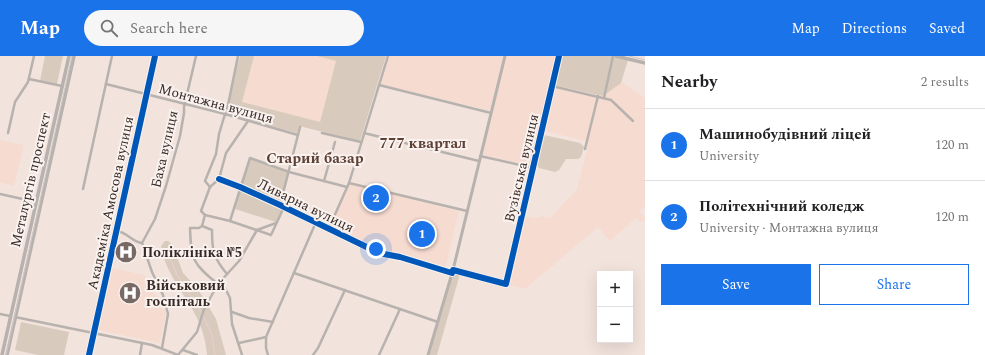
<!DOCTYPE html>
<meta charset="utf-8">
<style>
body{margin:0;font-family:Spectral,serif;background:#f6f6f6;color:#202124}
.controls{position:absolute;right:12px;bottom:12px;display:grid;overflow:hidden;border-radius:0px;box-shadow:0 4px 16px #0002}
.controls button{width:36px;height:36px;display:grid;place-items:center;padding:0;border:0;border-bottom:1px solid #e0e0e0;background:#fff;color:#202124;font:20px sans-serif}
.you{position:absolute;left:376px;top:193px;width:14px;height:14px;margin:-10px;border:3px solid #fff;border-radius:50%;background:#1a73e8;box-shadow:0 0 0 6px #1a73e833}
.badge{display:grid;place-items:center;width:26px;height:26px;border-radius:50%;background:#1a73e8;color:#fff;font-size:13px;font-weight:700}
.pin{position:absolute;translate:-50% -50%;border:2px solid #fff;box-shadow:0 1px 4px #0006}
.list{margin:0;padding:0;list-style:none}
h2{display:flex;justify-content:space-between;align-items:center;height:52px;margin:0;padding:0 16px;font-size:17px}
h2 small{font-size:13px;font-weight:400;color:#757577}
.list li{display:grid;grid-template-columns:26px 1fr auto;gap:12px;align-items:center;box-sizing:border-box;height:72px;padding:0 16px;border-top:1px solid #e0e0e0}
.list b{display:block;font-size:15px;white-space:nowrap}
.list p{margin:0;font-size:13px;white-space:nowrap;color:#757577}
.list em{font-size:13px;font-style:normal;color:#757577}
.actions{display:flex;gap:8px;padding:12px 16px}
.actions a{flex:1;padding:9px 0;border:1px solid #1a73e8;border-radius:0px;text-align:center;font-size:14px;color:#1a73e8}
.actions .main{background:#1a73e8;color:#fff}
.icon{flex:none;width:22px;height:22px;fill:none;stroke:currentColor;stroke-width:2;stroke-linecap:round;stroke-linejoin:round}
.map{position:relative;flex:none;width:645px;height:299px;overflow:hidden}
header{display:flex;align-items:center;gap:24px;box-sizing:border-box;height:56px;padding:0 20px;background:#1a73e8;color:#fff}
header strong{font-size:19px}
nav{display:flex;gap:22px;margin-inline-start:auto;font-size:14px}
.search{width:280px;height:36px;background:#f6f6f6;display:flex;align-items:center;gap:10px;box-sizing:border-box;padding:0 14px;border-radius:22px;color:#757577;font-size:15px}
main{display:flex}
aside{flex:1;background:#fff}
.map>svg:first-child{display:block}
.built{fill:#f6dbd1}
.green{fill:#d8cbbd}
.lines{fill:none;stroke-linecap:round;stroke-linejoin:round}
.stream{stroke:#edcdd2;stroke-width:1}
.minor{stroke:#b8b2af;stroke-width:2.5}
.secondary{stroke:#b8b2af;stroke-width:3}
.primary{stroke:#b8b2af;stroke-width:3.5}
.tram{stroke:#cdc8c6;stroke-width:1}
.cycleway-casing{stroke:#f9f2ef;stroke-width:8}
.cycleway{stroke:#0057b8;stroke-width:6}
.labels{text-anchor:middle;stroke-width:4;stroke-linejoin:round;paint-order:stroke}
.street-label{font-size:14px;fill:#362823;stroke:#f9f2ef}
.poi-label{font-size:14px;font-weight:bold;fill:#362823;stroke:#f9f2ef;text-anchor:start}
.neighbourhood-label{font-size:15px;font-weight:bold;fill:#5e4034;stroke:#f9f2ef}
</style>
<header>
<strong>Map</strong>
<div class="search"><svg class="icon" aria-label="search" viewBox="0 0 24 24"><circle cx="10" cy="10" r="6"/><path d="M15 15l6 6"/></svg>Search here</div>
<nav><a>Map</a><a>Directions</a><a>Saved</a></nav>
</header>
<main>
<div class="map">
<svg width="645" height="299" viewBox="0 0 645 299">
<rect width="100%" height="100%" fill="#f3e3dd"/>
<g class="built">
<path d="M254 0H317L336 5 320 67 242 46Z"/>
<path d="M389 0H504L491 55 380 28Z"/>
<path d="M506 0H560L554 29 602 40 622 26 645 42V150L639 155 645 162V165L640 166 636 162 610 185 598 171 525 233 508 229 524 160 536 162 542 160 550 162 577 133 589 86 541 74 532 110 482 99Z"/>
<path d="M0 84 24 89 14 130 0 126Z"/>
<path d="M350 128 459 155 445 213 400 200 379 195 330 171Z"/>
<path d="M112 212 144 219 166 257 160 287 98 274Z"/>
</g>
<g class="green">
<path d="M45 0H63L57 28 40 25Z"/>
<path d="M240 0H254L242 46 320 66 336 5 317 0H386L360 85 299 70 297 77 227 58 234 20Z"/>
<path d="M560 0H611L628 4 621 27 603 40 554 29Z"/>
<path d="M544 79 580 87 584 91 581 101 578 103H566L559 114 555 116 539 112C533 105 541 89 542 81Z"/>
<path d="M250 102 288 117 280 148 241 131Z"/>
<path d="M241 132 283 151 276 166 235 153Z"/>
<path d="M165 185H168L173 189 183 217 198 233 216 263 226 299H207C206 286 202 271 196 260 184 236 165 217 161 190Z"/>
<path d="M453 216 460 218 437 299H429Z"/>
<path d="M21 266 69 276 64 299H38L15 294Z"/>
</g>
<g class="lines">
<g class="stream">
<path d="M168 197 177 219 202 257"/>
<path d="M203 260 212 279 215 299"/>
</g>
<g class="minor">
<path d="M29 23 62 30"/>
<path d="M106 28 225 58 298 79"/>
<path d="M379 29 491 57"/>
<path d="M552 30 611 44 633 65"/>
<path d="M604 42 613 0"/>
<path d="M226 59 238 0"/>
<path d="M248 65 226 97 219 123 210 131 201 155 205 159 230 165 271 179 284 151"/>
<path d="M8 77 15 46 28 26 34 0"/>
<path d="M322 77 361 86"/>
<path d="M364 77 479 105"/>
<path d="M585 93 598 40"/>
<path d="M480 100 533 112"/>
<path d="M219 123 240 131 280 149 379 197 400 201 452 217"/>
<path d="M324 125 335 86"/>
<path d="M349 127 467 155"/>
<path d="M210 131 205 125 216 98 219 78 225 58"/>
<path d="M83 133 112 0"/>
<path d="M0 138 36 146"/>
<path d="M280 149 300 71"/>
<path d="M230 165 250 102 289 116 347 131"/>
<path d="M202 170 205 159"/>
<path d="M329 172 349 127 388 0"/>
<path d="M257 174 276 167"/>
<path d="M116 175C126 175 132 186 142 187"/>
<path d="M142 187 155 163 166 130 180 80 184 57V51L196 0"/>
<path d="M142 187 152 216 163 239 168 258 162 292"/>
<path d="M453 214 506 228 559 0"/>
<path d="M294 217 438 266"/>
<path d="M221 224 230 242 232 268 242 299"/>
<path d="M218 228C193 208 191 204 190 172H199L202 170 212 174C212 195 213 201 227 218"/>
<path d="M232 256 249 262 273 266"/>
<path d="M0 258 10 260"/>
<path d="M15 261 152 289 178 299"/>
<path d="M239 287 266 281"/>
<path d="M183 294 197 299"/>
<path d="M89 299 155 0"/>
<path d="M140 299 142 287"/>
<path d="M178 299 197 276 204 253 218 228 239 205 257 174"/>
<path d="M268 299 266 292V281L316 166"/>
<path d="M313 299 318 292 345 234"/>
<path d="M379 299 400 253"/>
</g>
<path class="secondary" d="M428 299 453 214 505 0"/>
<g class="primary">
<path d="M616 0 645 7"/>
<path d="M2 299 69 0"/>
<path d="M7 299 74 0"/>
</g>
<g class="tram">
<path d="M629 0 645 4"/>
<path d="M6 299 72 0"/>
</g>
<g class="cycleway-casing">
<g id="cycleway">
<path d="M219 123 240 131 280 149 379 197 400 201 452 217"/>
<path d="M453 214 506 228 559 0"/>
<path d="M89 299 155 0"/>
</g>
</g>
<use href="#cycleway" class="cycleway"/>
</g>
<defs>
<g id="hospital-disc" transform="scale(1.15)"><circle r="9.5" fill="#786964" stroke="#f9f2ef"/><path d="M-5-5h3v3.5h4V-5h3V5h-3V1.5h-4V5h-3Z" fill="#fff"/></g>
</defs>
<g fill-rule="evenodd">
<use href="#hospital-disc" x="126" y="196"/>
<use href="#hospital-disc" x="130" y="237"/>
</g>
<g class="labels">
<g class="street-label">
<text transform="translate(216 47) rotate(15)" y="5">Монтажна вулиця</text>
<text transform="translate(164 93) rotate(-77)" y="5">Баха вулиця</text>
<text transform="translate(521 112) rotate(-77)" y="5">Вузівська вулиця</text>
<text transform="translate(30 124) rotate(-77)" y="5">Металургів проспект</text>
<text transform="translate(110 147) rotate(-78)" y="5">Академіка Амосова вулиця</text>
<text transform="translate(306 149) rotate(26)" y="5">Ливарна вулиця</text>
</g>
<g class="poi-label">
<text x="142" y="201">Поліклініка №5</text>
<text x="146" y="234">Військовий<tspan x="146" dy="16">госпіталь</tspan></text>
</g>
<g class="neighbourhood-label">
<text x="423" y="92">777 квартал</text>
<text x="315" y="107">Старий базар</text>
</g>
</g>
</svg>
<div class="controls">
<button>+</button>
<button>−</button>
</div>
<div class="you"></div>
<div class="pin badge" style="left:422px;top:178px">1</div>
<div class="pin badge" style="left:376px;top:142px">2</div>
</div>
<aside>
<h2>Nearby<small>2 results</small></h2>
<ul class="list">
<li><span class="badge">1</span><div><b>Машинобудівний ліцей</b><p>University</p></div><em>120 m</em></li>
<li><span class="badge">2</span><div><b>Політехнічний коледж</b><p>University · Монтажна вулиця</p></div><em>120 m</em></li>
</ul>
<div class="actions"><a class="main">Save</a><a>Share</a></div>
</aside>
</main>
